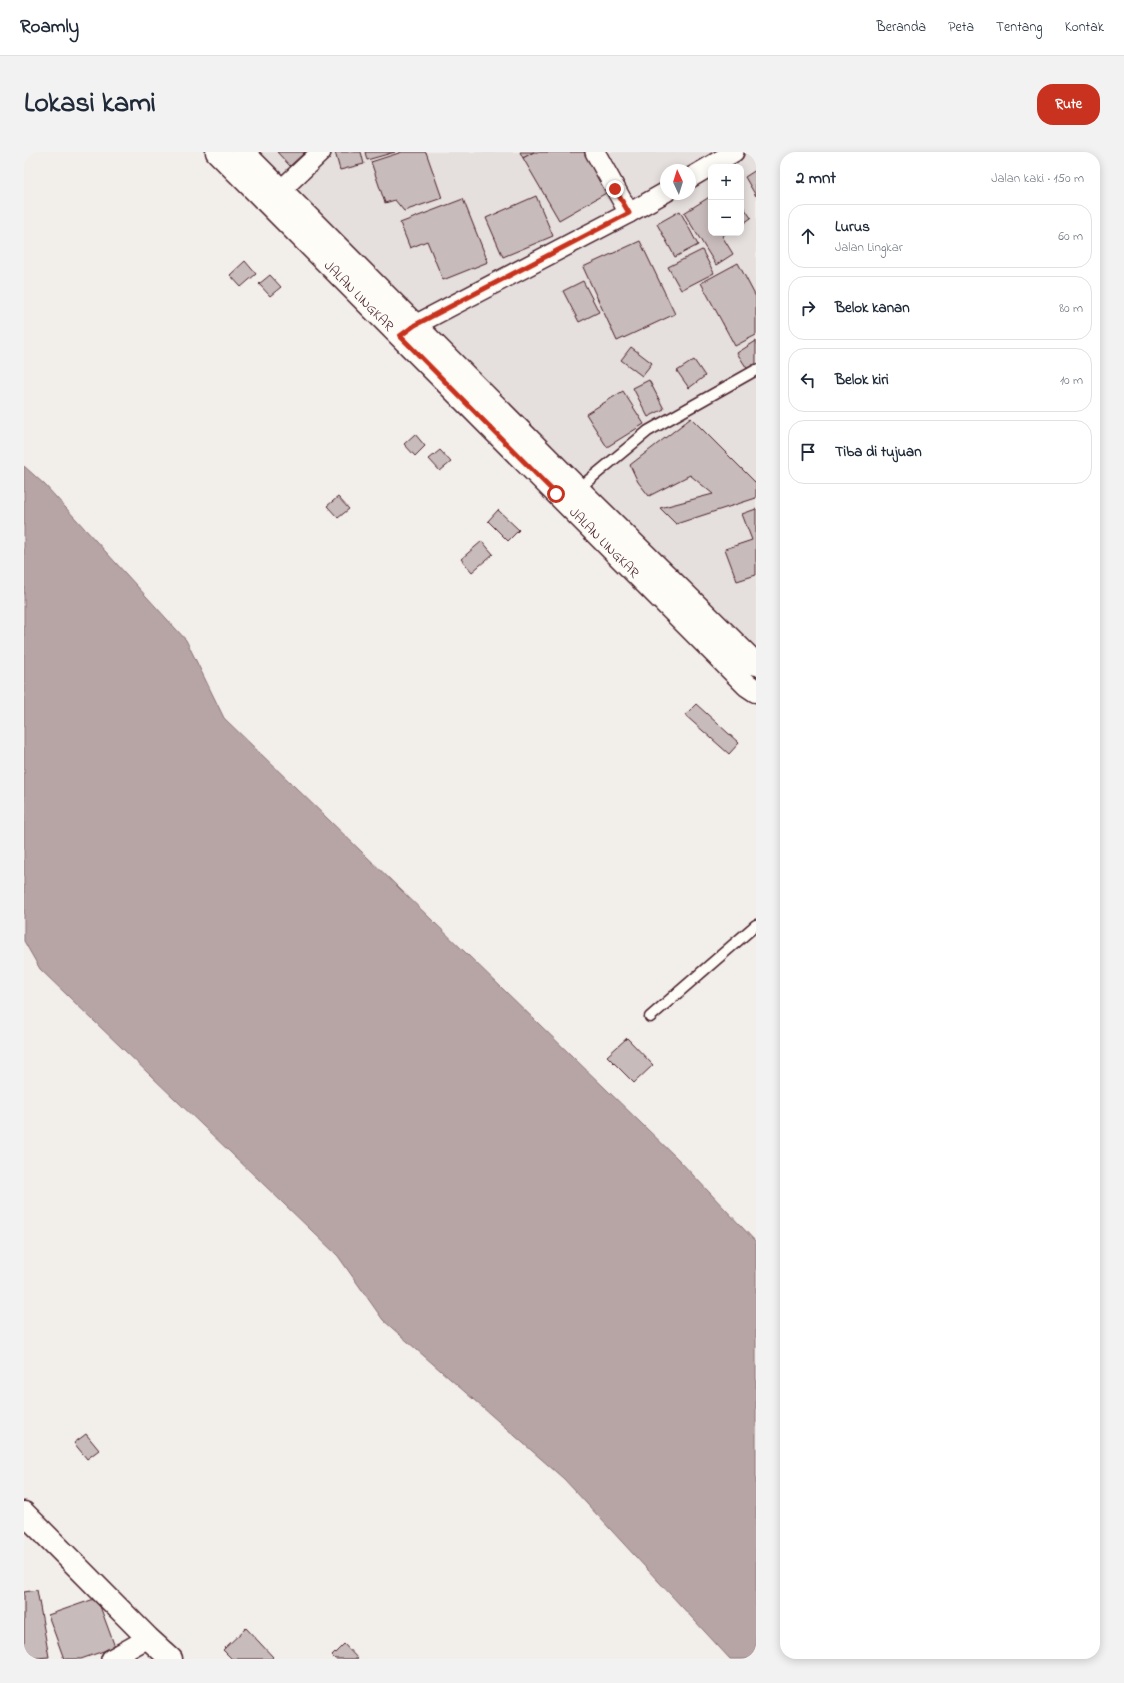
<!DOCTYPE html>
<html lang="id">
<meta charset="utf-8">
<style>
body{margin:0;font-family:"Indie Flower",sans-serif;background:#f2f2f3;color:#1f2937}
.controls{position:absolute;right:12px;top:12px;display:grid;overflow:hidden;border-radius:8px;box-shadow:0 2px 10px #0003}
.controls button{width:36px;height:36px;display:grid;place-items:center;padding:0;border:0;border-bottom:1px solid #e0e1e3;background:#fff;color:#1f2937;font:20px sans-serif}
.compass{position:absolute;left:636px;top:12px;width:36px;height:36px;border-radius:50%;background:#fff;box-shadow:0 2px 10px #0003;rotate:356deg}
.stop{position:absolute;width:12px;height:12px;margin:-9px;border:3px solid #c8321e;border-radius:50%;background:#fff}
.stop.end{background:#c8321e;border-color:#fff;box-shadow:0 1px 4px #0008}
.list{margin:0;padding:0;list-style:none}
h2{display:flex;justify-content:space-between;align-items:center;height:52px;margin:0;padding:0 16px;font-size:17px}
h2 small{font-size:13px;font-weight:400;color:#747a83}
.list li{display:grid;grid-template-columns:26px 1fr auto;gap:12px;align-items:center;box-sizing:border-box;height:64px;margin:0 8px 8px;padding:0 8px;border:1px solid #e0e1e3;border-radius:16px}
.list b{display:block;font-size:15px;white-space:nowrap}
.list p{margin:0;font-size:13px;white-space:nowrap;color:#747a83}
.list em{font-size:13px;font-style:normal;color:#747a83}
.icon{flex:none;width:22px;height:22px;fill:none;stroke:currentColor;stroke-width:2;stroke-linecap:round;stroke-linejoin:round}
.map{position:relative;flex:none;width:732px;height:1507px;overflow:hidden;border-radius:16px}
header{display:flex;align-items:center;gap:24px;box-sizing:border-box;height:56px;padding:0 20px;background:#fff;border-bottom:1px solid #e0e1e3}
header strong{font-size:19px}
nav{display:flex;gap:22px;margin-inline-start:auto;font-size:14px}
.intro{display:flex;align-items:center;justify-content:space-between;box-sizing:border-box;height:96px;padding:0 24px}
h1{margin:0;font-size:28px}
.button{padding:10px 18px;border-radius:16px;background:#c8321e;color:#fff;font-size:14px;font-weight:700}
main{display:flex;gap:24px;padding:0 24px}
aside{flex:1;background:#fff;border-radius:16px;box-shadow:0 2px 10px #0003}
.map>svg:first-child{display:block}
.built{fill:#e5dfdd;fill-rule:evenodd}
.water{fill:#b7a5a6;stroke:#8b6f75}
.building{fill:#c8bbbb;stroke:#4a1f2b}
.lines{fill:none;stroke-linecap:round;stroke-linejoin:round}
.service-casing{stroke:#4a1f2b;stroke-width:13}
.minor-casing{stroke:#4a1f2b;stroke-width:22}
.tertiary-casing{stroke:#4a1f2b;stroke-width:25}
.service{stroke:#fdfcf7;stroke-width:10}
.minor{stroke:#fdfcf7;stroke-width:19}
.tertiary{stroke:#fdfcf7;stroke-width:22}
.route{stroke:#c8321e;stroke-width:5}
.labels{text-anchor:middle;stroke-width:4;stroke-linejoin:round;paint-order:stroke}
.street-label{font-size:14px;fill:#4a1f2b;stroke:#fdfcf7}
</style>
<header>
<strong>Roamly</strong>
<nav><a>Beranda</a><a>Peta</a><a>Tentang</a><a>Kontak</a></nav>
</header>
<div class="intro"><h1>Lokasi kami</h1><a class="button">Rute</a></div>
<main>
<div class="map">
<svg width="732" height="1507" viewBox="0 0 732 1507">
<rect width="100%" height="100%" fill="#f2efeb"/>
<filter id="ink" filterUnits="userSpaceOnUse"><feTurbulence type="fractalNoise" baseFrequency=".025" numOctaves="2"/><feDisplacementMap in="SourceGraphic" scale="8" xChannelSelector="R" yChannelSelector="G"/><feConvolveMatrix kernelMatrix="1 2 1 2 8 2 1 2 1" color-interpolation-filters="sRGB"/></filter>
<g filter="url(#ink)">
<path class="built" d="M233 0H732V503ZM687 15H717V81H687ZM642 18H666V42H642Z"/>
<path class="water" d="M0 314 21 333 162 488 200 566 654 1007 732 1090V1507H706L540 1327 359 1168 314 1104 16 817 0 789Z"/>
<g class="building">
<path d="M253 0H281L266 14Z"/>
<path d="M311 0H337L340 12 316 18Z"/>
<path d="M341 0H371L343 8Z"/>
<path d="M378 0H402L418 46 380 59 371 48 361 51 347 10Z"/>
<path d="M496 0H510L499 6Z"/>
<path d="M510 0H561L584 40 535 68 499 6Z"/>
<path d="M732 18V44L721 25Z"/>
<path d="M512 44 529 84 479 105 462 66Z"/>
<path d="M687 44V81H703L698 84 709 102 692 113 660 61Z"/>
<path d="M439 47 464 110 419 128 403 89 386 96 376 71Z"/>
<path d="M717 51 727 66 717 73Z"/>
<path d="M656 59 674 93 651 105 633 72Z"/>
<path d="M616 89 651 162 593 189 559 115Z"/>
<path d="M678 98 690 121 657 138 644 115Z"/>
<path d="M221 109 232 122 217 135 206 123Z"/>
<path d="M714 111 732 145V183L711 194 677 131Z"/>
<path d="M246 123 257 135 246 144 235 132Z"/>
<path d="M559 129 575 160 555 170 539 139Z"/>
<path d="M732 189V213L724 218 713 201Z"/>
<path d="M607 195 628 211 618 224 597 208Z"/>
<path d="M670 208 681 224 665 236 653 219Z"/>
<path d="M625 228 640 257 624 265 609 236Z"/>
<path d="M599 239 620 272 583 295 562 262Z"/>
<path d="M667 266 732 331V346L652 372 636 356 689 342 666 323 625 344 614 330 606 313Z"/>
<path d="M391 282 401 294 391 304 380 292Z"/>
<path d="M416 298 427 310 416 319 405 307Z"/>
<path d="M314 345 325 357 314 366 303 354Z"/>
<path d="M732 357V423L713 429 701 397 728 388 718 362Z"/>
<path d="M474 358 495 378 484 389 464 369Z"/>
<path d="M458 389 469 402 448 420 437 407Z"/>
<path d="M672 552 715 591 705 602 661 563Z"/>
<path d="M603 886 629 913 610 931 583 904Z"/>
<path d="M62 1282 75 1298 63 1307 50 1291Z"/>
<path d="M13 1438 25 1505 0 1507V1440Z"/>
<path d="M73 1446 91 1495 57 1507H40L24 1463Z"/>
<path d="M222 1476 249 1505 247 1507H208L199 1498Z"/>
<path d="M320 1492 334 1507H311L308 1504Z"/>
</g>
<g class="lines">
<g class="service-casing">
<g id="service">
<path d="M554 337 624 279 732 218"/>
<path d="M626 865 732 773"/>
</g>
</g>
<g class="minor-casing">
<g id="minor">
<path d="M571 0 605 61"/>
<path d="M666 26 710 0"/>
<path d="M257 38 297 0"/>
<path d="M380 181 391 173 605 61 642 40"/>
<path d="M87 1507 124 1486"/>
</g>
</g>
<g class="tertiary-casing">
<g id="tertiary">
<path id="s1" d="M193 0 723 533 732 539"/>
<path d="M219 0 554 337 732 512"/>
<path d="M0 1361 124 1486 147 1507"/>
</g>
</g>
<use href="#service" class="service"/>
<use href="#minor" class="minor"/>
<use href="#tertiary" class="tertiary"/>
</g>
</g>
<g class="lines" filter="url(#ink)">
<path class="route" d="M532 342 376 184 391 173 605 61 591 37"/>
</g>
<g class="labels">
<g class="street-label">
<text dy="5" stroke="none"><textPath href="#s1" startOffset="202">JALAN LINGKAR</textPath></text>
<text dy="5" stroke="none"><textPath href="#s1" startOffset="550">JALAN LINGKAR</textPath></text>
</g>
</g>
</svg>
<div class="controls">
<button>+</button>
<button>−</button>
</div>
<svg class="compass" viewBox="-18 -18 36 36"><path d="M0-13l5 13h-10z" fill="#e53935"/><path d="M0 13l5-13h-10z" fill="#747a83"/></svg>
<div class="stop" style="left:532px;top:342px"></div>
<div class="stop end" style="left:591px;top:37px"></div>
</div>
<aside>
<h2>2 mnt<small>Jalan kaki · 150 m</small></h2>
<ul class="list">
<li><svg class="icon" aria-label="ahead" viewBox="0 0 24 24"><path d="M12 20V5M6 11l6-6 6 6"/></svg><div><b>Lurus</b><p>Jalan Lingkar</p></div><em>60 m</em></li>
<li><svg class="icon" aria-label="right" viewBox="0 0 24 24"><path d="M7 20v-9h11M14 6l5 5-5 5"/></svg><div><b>Belok kanan</b></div><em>80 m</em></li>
<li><svg class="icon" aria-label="left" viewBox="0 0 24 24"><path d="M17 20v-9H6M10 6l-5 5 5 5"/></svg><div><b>Belok kiri</b></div><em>10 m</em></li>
<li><svg class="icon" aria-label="arrive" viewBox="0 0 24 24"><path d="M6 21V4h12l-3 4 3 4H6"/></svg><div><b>Tiba di tujuan</b></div></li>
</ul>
</aside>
</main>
